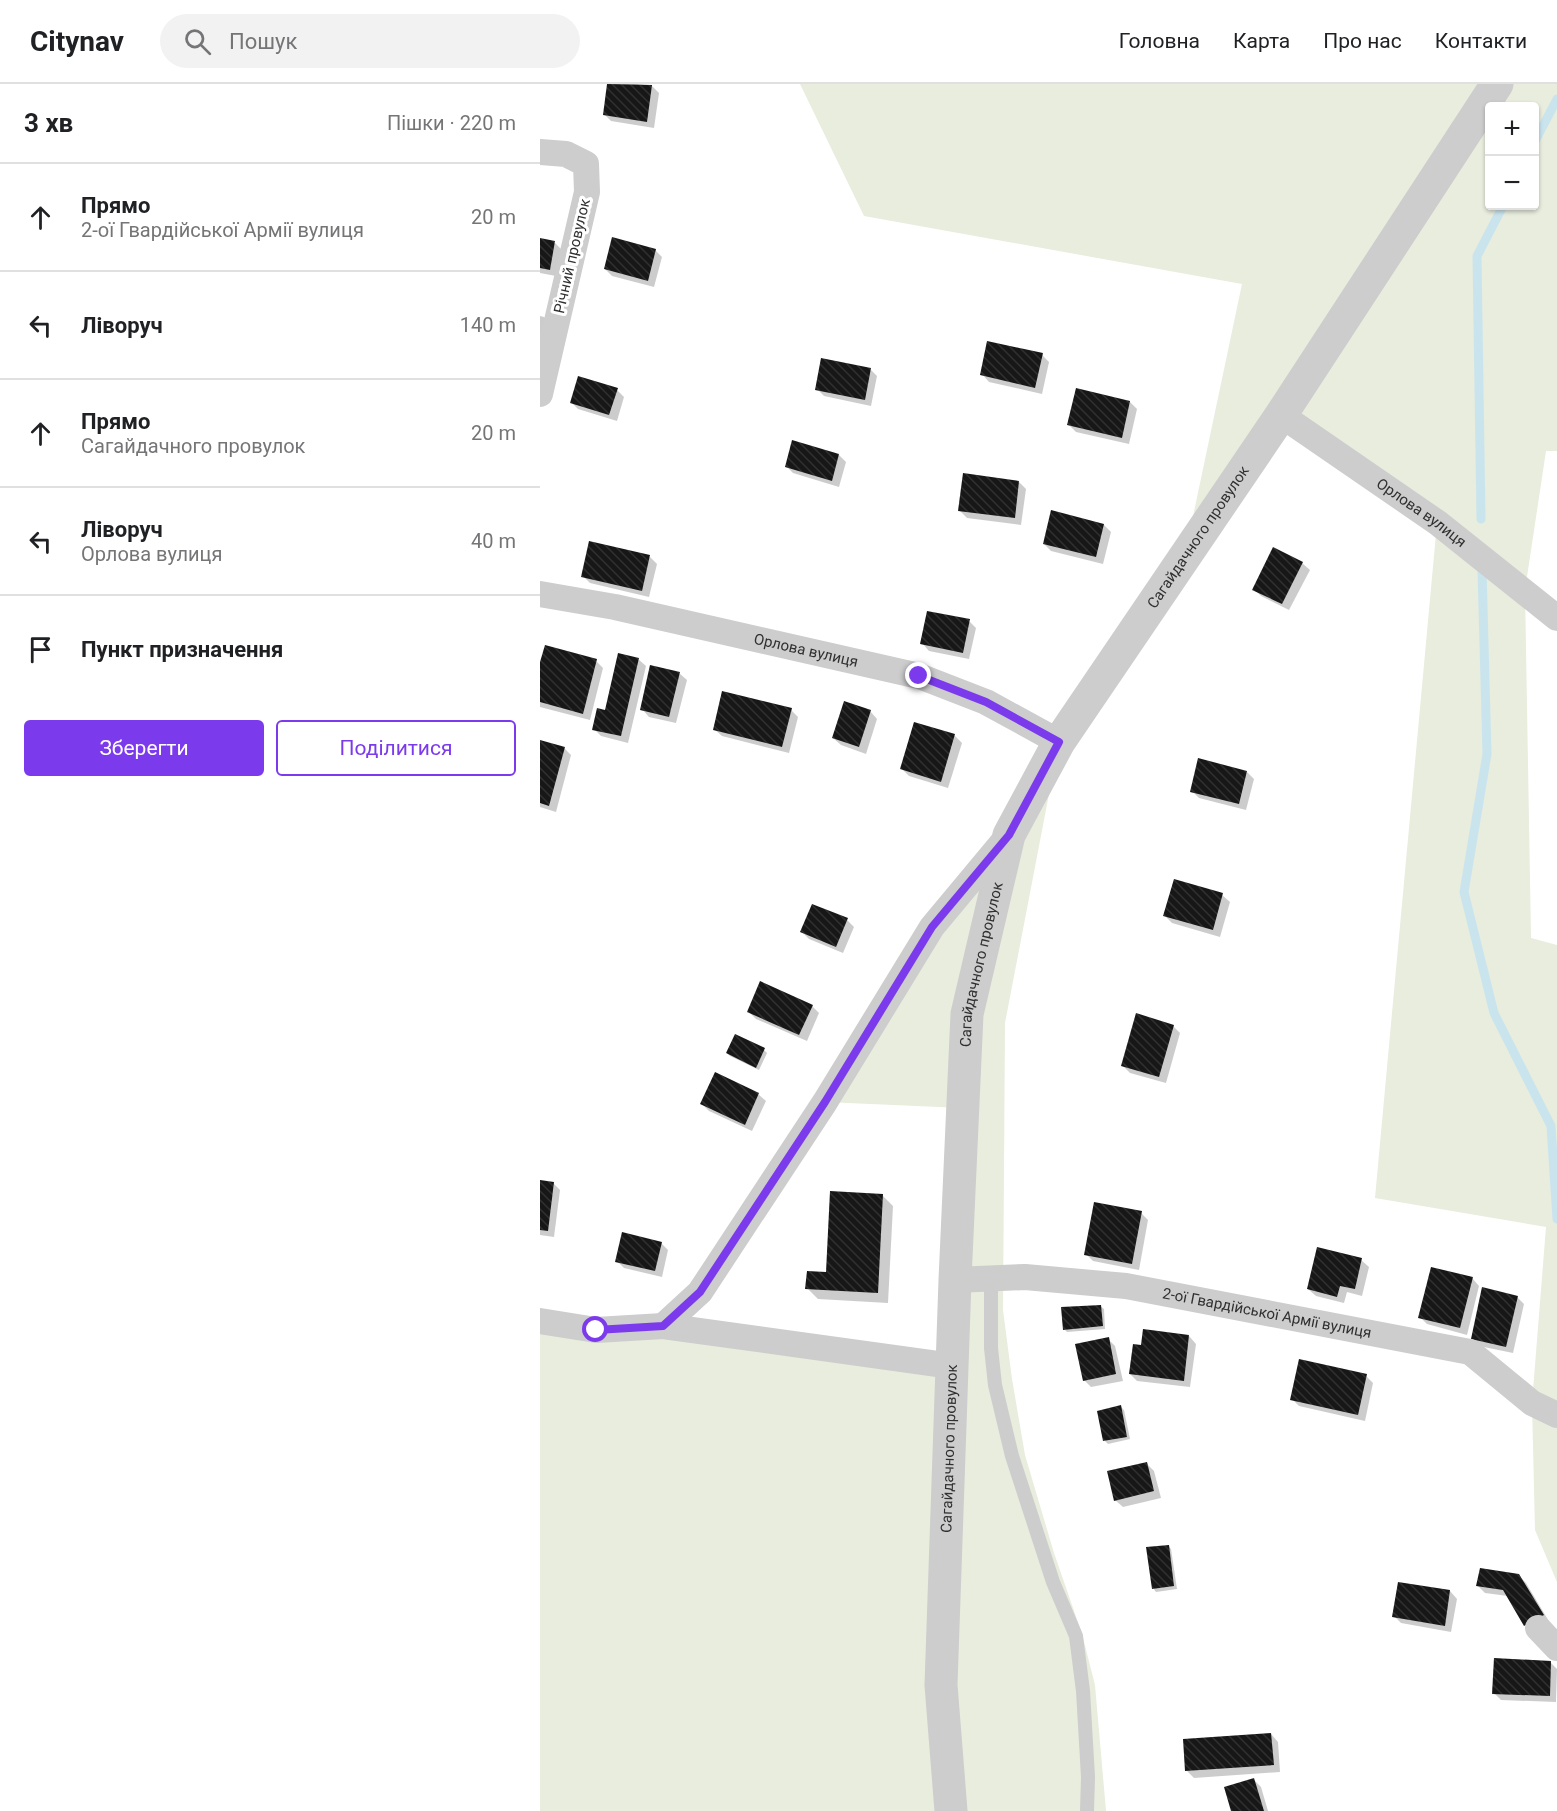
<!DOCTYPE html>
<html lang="uk">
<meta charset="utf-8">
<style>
body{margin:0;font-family:Roboto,sans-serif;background:#f2f2f2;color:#202124}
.controls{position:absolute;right:18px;top:18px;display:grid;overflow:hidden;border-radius:6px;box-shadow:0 2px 4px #0004}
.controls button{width:54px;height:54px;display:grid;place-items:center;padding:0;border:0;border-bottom:2px solid #e0e0e0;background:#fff;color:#202124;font:30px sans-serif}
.stop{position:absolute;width:18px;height:18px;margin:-14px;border:4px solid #7c3aed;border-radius:50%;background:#fff}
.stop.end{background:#7c3aed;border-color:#fff;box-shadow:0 2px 6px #0008}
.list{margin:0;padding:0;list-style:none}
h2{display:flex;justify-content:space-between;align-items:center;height:78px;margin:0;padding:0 24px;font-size:26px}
h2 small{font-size:20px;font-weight:400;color:#757577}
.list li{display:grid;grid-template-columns:39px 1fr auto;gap:18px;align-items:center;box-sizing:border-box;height:108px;padding:0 24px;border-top:2px solid #e0e0e0}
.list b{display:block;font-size:22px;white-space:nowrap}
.list p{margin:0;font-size:20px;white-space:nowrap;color:#757577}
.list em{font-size:20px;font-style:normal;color:#757577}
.actions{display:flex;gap:12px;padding:18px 24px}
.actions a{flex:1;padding:14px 0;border:2px solid #7c3aed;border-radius:6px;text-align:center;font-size:21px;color:#7c3aed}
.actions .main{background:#7c3aed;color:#fff}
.icon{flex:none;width:33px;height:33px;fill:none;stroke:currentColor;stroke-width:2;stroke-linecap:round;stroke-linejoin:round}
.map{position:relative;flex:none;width:1017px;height:1727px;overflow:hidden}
header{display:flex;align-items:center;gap:36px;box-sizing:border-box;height:84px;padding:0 30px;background:#fff;border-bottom:2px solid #e0e0e0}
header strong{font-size:28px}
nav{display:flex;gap:33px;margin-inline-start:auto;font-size:21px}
.search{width:420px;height:54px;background:#f2f2f2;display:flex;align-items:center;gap:15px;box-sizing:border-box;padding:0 21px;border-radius:33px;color:#757577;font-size:22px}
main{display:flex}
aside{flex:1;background:#fff}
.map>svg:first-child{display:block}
.grass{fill:#e8edde;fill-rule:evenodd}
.shadow{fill:#0003}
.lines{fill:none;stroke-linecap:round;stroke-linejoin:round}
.stream{stroke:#cae4ed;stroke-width:9}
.building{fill:url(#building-back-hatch)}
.service{stroke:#cdcdcd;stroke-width:14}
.minor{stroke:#cdcdcd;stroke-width:26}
.tertiary{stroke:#cdcdcd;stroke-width:33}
.route{stroke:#7c3aed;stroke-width:8}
.labels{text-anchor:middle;stroke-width:6;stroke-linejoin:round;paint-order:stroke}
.street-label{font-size:15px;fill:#303030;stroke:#fff}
</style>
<header>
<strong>Citynav</strong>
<div class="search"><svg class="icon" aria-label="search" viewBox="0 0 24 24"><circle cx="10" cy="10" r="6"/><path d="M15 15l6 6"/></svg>Пошук</div>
<nav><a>Головна</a><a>Карта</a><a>Про нас</a><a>Контакти</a></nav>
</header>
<main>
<aside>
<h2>3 хв<small>Пішки · 220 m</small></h2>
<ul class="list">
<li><svg class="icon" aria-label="ahead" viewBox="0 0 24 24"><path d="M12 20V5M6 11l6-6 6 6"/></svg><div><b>Прямо</b><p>2-ої Гвардійської Армії вулиця</p></div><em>20 m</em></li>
<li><svg class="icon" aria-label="left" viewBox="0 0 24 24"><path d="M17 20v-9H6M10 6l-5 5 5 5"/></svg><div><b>Ліворуч</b></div><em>140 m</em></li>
<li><svg class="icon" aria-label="ahead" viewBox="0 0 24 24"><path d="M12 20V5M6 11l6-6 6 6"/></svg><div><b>Прямо</b><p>Сагайдачного провулок</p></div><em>20 m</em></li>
<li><svg class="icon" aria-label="left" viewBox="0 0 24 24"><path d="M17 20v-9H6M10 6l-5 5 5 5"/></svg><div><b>Ліворуч</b><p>Орлова вулиця</p></div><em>40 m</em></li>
<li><svg class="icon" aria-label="arrive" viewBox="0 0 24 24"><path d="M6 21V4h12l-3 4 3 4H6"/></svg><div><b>Пункт призначення</b></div></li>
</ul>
<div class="actions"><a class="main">Зберегти</a><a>Поділитися</a></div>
</aside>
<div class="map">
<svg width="1017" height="1727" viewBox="0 0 1017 1727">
<defs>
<pattern id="building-back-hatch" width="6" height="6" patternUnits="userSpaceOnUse" patternTransform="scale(1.5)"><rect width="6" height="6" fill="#171717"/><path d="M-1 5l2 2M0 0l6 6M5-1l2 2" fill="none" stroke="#303030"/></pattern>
</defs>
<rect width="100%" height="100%" fill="#fff"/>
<g class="grass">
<path d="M260 0H1017V367H1006L985 506 991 854 1017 861V1498L995 1446 992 1319 1006 1143 835 1114 897 439 741 331 644 475 702 200 324 132ZM950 22H994V122H950Z"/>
<path d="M519 658 465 939 463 1226 472 1295 485 1371 514 1469 542 1550 555 1601 566 1727H0V1236L412 1281 422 1024 285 1018Z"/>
</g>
<g class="shadow">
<path d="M69 0H97L112 2 119 9 114 44 71 37 64 30Z"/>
<path d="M0 156 15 159 22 166 16 192 0 189Z"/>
<path d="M115 166 122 173 114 203 72 192 65 185Z"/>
<path d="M0 232 4 233 11 240 0 271Z"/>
<path d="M502 271 509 278 502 310 449 298 442 290Z"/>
<path d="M330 285 337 292 331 322 284 312 277 305Z"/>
<path d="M77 306 84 313 77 337 38 325 31 318Z"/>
<path d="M590 318 597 325 589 360 536 348 529 341Z"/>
<path d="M299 371 306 378 299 403 253 389 246 382Z"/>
<path d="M479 398 486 405 481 441 427 434 420 427Z"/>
<path d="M564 441 571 448 563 480 511 467 504 460Z"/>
<path d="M734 465 762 479 770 486 749 526 721 512 714 505Z"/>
<path d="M110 473 117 480 109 513 50 499 43 492Z"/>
<path d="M429 537 436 544 429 575 389 567 382 559Z"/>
<path d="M98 575 106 582 88 659 61 652 54 645Z"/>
<path d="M56 577 63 584 50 636 0 623V584Z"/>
<path d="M139 589 147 596 136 639 109 633 102 625Z"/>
<path d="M251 626 258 633 249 669 182 652 174 645Z"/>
<path d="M330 627 337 635 326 670 301 661 293 654Z"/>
<path d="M375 640 415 652 422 659 408 704 369 692 362 685Z"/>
<path d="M0 657 24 664 31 671 16 728 0 723Z"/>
<path d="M707 688 714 695 706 726 659 714 652 707Z"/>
<path d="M682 811 690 818 680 853 632 839 625 832Z"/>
<path d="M307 836 314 843 303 869 269 855 262 848Z"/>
<path d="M272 922 279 929 267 957 216 935 209 928Z"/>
<path d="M633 942 640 949 626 999 590 989 582 981Z"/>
<path d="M224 966 227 969 219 986 190 972 187 969Z"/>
<path d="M218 1010 226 1017 212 1047 169 1027 162 1020Z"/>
<path d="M0 1097 13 1099 20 1106 14 1153 0 1151Z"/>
<path d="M342 1111 353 1122 348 1219 278 1215 267 1204 287 1189Z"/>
<path d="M601 1129 608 1136 599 1186 553 1177 546 1170Z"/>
<path d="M121 1159 128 1166 122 1193 84 1184 77 1177Z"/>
<path d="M821 1176 829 1183 822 1212 807 1208 804 1219 776 1212 768 1205Z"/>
<path d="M932 1194 939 1202 927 1251 887 1240 880 1233Z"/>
<path d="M977 1213 984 1220 973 1269 939 1262 932 1254Z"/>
<path d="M560 1222 564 1225 565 1245 527 1248 524 1245Z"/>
<path d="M649 1252 656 1260 650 1303 597 1297 590 1290 603 1263Z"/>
<path d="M568 1255 575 1262 583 1297 551 1303 544 1296Z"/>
<path d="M826 1292 833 1299 825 1337 759 1322 752 1315Z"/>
<path d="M581 1323 584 1326 590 1355 568 1360 565 1357Z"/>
<path d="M607 1380 614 1387 621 1414 583 1423 575 1416Z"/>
<path d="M628 1462 631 1465 637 1505 616 1508 613 1504Z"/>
<path d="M978 1491 986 1499 1010 1539 968 1512 945 1509 938 1502Z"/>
<path d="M910 1507 917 1515 911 1548 861 1539 854 1532Z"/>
<path d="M1010 1578 1017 1585 1016 1618 961 1616 954 1609Z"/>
<path d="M731 1650 738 1658 740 1688 654 1694 647 1687Z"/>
<path d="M714 1696 721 1703 728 1727H693Z"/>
</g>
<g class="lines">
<g class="stream">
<path d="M994 59 1017 15"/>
<path d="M941 435 937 172 963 122"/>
<path d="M942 486 947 670 924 808 954 929 1011 1042 1017 1135"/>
</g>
</g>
<g class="building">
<path d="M67 0 112 1 107 38 63 31Z"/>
<path d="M72 153 116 165 108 197 64 185Z"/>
<path d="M0 154 15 157 10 186 0 184Z"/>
<path d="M447 257 503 269 495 304 440 291Z"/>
<path d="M281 274 331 284 325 316 275 306Z"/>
<path d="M38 292 78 304 69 331 30 319Z"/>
<path d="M536 304 590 317 582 354 527 341Z"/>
<path d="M252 356 299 370 292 397 245 383Z"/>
<path d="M423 389 479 397 475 434 418 427Z"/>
<path d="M511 426 564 440 556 473 503 460Z"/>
<path d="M49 457 110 471 102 507 41 493Z"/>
<path d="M733 463 763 478 742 520 712 506Z"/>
<path d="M387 527 430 535 423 569 380 560Z"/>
<path d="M5 561 57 575 43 630 0 618V578Z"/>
<path d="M78 569 99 574 81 652 52 646 57 624 65 626Z"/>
<path d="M110 581 140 588 129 633 100 626Z"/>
<path d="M182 607 252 624 242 663 173 646Z"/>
<path d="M304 617 331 626 319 663 292 654Z"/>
<path d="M374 638 415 650 401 698 360 685Z"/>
<path d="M0 656 25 663 9 722 0 719Z"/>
<path d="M658 674 707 687 699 720 650 708Z"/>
<path d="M634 795 683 809 673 846 623 832Z"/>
<path d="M272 820 308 834 296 863 260 848Z"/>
<path d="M220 897 273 921 259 951 207 928Z"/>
<path d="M596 929 634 941 619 993 581 982Z"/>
<path d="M195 950 225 964 216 984 186 969Z"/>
<path d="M175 988 219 1009 205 1041 160 1020Z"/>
<path d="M0 1096 14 1098 8 1147 0 1146Z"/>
<path d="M290 1107 343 1110 338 1209 265 1205 267 1187 286 1188Z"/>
<path d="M554 1118 602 1127 592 1180 544 1171Z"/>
<path d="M82 1148 122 1158 115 1187 75 1178Z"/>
<path d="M777 1163 822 1174 815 1205 800 1202 797 1213 767 1205Z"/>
<path d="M891 1183 933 1193 920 1244 878 1234Z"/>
<path d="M942 1203 978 1212 966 1263 931 1255Z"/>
<path d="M561 1221 563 1242 523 1246 521 1223Z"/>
<path d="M603 1245 649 1251 644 1297 589 1290 593 1260 601 1261Z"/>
<path d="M569 1253 576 1290 543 1297 535 1260Z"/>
<path d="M759 1275 827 1290 818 1331 750 1316Z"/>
<path d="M581 1321 587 1353 563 1357 557 1327Z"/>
<path d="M607 1378 614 1407 574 1417 567 1387Z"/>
<path d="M629 1461 634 1502 612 1505 606 1463Z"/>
<path d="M940 1484 979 1490 1004 1531 984 1542 963 1506 936 1502Z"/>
<path d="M858 1498 910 1506 905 1542 852 1533Z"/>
<path d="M954 1574 1011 1577 1010 1612 952 1610Z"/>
<path d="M731 1649 734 1681 645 1687 643 1655Z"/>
<path d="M714 1694 724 1727H691L684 1703Z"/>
</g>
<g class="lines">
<path class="service" d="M451 1195V1264L455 1301 472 1372 513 1498 536 1552 543 1607 548 1693 547 1727"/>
<g class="minor">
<path d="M0 68 26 70 46 80 47 108 0 310"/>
<path id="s1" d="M741 331 898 439 1017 534"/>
<path id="s2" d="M0 510 75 523 379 592 446 618 519 658"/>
<path id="s3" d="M415 1196 485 1193 586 1202 930 1268 992 1319 1017 1331"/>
<path d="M0 1237 56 1246 123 1242"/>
<path d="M412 1282 123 1242 160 1208 285 1018 392 843 467 753"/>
<path d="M998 1544 1017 1564"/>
</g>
<path class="tertiary" id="s4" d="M411 1727 401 1601 415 1196 427 930 469 751 519 658 741 331 957 0"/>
</g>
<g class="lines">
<path class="route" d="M56 1246 123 1242 160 1208 285 1018 392 843 469 751 519 658 446 618 379 592"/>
</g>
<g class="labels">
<g class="street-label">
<text transform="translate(32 172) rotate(-77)" y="5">Річний провулок</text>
<text dy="5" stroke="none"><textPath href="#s1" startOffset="171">Орлова вулиця</textPath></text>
<text dy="5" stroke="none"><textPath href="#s4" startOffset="1335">Сагайдачного провулок</textPath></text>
<text dy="5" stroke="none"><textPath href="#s2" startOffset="272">Орлова вулиця</textPath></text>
<text dy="5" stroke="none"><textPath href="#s4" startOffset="849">Сагайдачного провулок</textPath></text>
<text dy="5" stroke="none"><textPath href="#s3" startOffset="315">2-ої Гвардійської Армії вулиця</textPath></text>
<text dy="5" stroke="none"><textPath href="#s4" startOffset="363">Сагайдачного провулок</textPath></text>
</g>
</g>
</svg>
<div class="controls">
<button>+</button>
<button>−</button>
</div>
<div class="stop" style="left:56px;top:1246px"></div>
<div class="stop end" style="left:379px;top:592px"></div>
</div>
</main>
